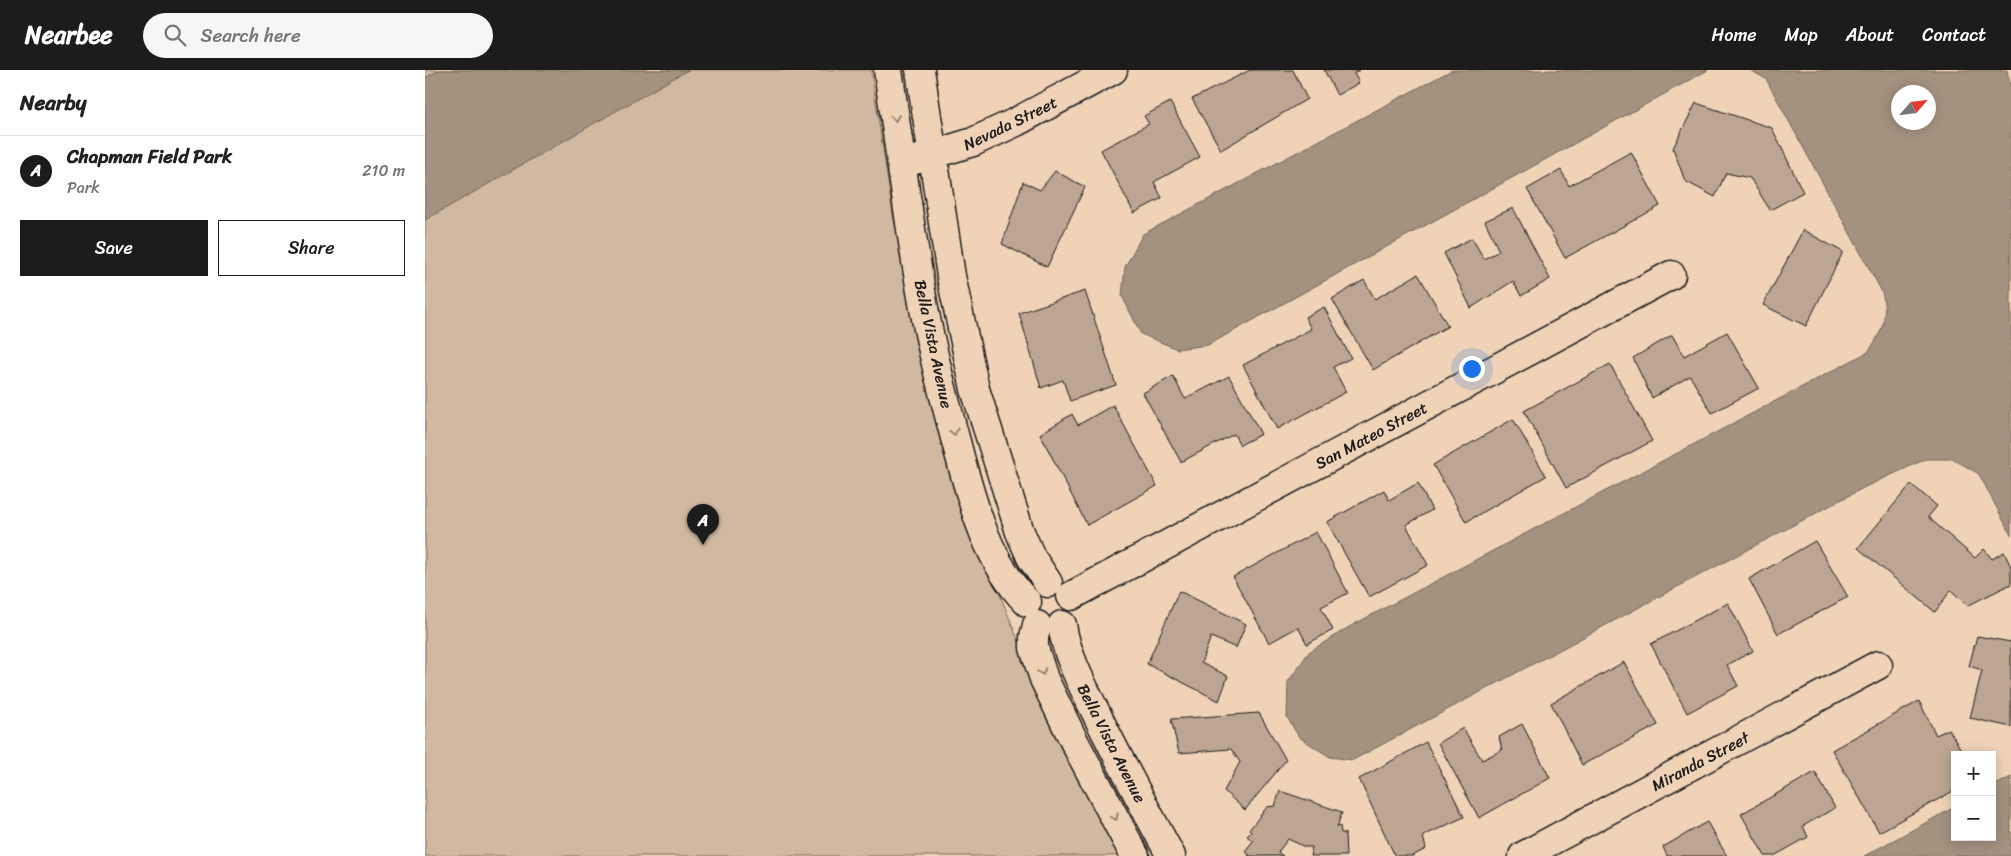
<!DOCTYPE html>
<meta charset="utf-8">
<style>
body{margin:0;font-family:Sriracha,sans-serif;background:#f6f6f6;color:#222}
.controls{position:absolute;right:15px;bottom:15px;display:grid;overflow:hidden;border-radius:0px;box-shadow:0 2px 12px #0003}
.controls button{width:45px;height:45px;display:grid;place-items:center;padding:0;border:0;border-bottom:1px solid #e0e0e0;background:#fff;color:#222;font:25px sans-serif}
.compass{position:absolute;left:1466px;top:15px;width:45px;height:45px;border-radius:50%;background:#fff;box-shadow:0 2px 12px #0003;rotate:62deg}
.you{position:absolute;left:1046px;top:298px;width:18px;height:18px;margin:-12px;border:4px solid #fff;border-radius:50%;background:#1a73e8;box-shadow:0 0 0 8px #1a73e833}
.badge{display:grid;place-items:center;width:32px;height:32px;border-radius:50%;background:#1c1c1c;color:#fff;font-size:16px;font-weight:700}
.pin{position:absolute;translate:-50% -41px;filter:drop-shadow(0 1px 2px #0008)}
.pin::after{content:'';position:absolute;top:26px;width:18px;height:15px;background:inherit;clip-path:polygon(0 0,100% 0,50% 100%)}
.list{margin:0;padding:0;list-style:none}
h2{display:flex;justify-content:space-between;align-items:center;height:65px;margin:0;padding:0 20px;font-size:21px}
h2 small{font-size:16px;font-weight:400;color:#767676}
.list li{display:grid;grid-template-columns:32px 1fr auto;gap:15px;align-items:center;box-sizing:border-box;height:70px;padding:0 20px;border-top:1px solid #e0e0e0}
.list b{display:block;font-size:19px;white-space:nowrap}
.list p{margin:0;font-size:16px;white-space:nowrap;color:#767676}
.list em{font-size:16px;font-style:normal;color:#767676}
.actions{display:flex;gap:10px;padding:15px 20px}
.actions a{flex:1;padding:11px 0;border:1px solid #1c1c1c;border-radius:0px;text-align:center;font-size:18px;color:#1c1c1c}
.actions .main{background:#1c1c1c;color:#fff}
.icon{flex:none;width:28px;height:28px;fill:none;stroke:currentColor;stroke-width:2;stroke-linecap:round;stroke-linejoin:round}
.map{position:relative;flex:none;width:1586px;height:786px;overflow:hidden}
header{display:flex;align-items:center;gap:30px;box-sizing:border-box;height:70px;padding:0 25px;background:#1c1c1c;color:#fff}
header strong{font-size:24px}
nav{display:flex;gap:28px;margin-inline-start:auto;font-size:18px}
.search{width:350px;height:45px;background:#f6f6f6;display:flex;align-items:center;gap:12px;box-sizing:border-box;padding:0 18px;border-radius:28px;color:#767676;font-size:19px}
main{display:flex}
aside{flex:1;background:#fff}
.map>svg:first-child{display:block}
.green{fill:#d1b8a0;stroke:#766a5e}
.water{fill:#a4927f;stroke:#6e6357;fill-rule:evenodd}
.building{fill:#bca591;stroke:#1c1c1c}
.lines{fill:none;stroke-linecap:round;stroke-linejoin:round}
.minor-casing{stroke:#1c1c1c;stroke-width:31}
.minor{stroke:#f0d3b7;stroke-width:28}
.oneway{stroke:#918171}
.labels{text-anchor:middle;stroke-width:4.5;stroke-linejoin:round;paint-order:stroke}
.street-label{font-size:16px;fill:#1c1c1c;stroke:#f0d3b7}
</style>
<header>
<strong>Nearbee</strong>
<div class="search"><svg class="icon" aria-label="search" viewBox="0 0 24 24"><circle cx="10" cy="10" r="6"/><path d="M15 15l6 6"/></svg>Search here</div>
<nav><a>Home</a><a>Map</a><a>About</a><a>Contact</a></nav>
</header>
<main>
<aside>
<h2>Nearby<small></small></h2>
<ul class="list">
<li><span class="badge">A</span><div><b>Chapman Field Park</b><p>Park</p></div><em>210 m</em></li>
</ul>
<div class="actions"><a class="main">Save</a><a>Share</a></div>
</aside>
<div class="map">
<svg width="1586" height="786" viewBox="0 0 1586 786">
<rect width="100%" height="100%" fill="#f0d3b7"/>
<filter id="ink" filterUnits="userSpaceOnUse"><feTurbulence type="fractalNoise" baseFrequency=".02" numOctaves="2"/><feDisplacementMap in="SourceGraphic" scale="10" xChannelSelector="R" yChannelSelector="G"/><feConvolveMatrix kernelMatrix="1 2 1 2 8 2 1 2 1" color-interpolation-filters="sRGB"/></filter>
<g filter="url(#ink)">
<path class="green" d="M0 0H446L468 145 518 381 593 570 707 786H0Z"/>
<g class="water">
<path d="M14 0H263L0 150V8Z"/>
<path d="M1027 0H1283L783 275 752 279 716 264 697 226 700 197 718 164Z"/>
<path d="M1325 0H1582L1586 19V465L1554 404 1528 389H1501L1438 418 928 690 905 687 874 667 862 647 863 612 884 582 924 557 1443 282C1458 261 1463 248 1457 222L1341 9ZM1504 22V52H1474V22Z"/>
<path d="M1586 707V786H1439L1530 737V767H1567V717Z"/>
</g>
<g class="building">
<path d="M825 0H868L882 29 796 80 767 29Z"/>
<path d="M899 0H935L929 3 934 13 912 25Z"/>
<path d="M745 32 775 87 729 112 737 128 709 143 676 80 724 54 719 46Z"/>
<path d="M1271 33 1347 58 1378 122 1345 140 1325 108 1301 103 1290 127 1260 111 1248 78Z"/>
<path d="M1206 82 1235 136 1140 188 1102 119 1136 100 1144 116Z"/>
<path d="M630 101 660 117 622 197 577 174 598 112 615 120Z"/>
<path d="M1088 138 1125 209 1096 226 1088 211 1046 238 1019 183 1047 168 1059 189 1074 181 1060 151Z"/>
<path d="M1378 160 1418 182 1381 256 1338 235Z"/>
<path d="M993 204 1023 256 948 300 907 229 939 210 950 229Z"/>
<path d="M660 221 691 315 645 331 638 310 616 318 594 243Z"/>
<path d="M899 237 926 288 908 297 921 322 852 359 818 295 886 259 880 247Z"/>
<path d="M1302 262 1334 318 1287 343 1265 306 1227 328 1208 288 1247 265 1259 286Z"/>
<path d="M1185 294 1227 371 1141 418 1099 341Z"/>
<path d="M748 306 760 329 804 306 836 364 815 375 809 364 756 392 718 323Z"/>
<path d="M688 335 732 416 662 455 615 364 647 344 653 355Z"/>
<path d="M1088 349 1121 406 1041 452 1008 395Z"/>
<path d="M993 413 1007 440 981 455 1003 495 944 527 902 452 959 420 964 430Z"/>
<path d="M1486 414 1512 436 1503 447 1550 488 1559 479 1567 489 1579 482 1586 497V514L1542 536 1526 520 1510 542 1433 478Z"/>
<path d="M891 462 923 523 896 537 908 560 882 574 873 557 844 573 808 507Z"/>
<path d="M1390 471 1423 527 1353 564 1324 509Z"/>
<path d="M754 521 821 554 811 578 786 567 776 593 803 606 794 631 722 594Z"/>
<path d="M1303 533 1328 581 1302 595 1313 616 1262 643 1226 574Z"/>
<path d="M1552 566 1586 572V657L1545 648 1557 600 1544 596Z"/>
<path d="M1199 592 1233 655 1157 695 1126 633Z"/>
<path d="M1494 631 1511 665 1524 659 1539 685H1530V720L1454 762 1407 680Z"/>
<path d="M834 643 861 690 820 740 799 721 815 692 806 679 754 683 746 649Z"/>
<path d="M1097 654 1125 708 1054 748 1013 673 1038 658 1057 690 1077 680 1074 667Z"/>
<path d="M1001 672 1039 747 998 766 1001 779 987 786H970L934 709Z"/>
<path d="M1390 702 1410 738 1378 756 1383 767 1349 786H1340L1316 744Z"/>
<path d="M855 721 917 742 912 757 915 756 916 763H920L921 786H885L887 777H880L863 769 853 782 858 786H823L824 784 820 781 828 771 822 766 826 762 824 760 842 737 850 736Z"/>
<path d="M1282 752 1302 786H1242L1238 777Z"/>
</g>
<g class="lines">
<g class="minor-casing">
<g id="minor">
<path d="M463 0C474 74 483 147 496 221 504 270 517 319 530 368 545 424 560 490 602 532"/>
<path d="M495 0 526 206 550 319 595 462 606 487 623 513"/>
<path d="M490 90 548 72 591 52 688 0"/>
<path d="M646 526 1246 205"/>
<path d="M612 555 609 567V578L619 609 649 671 710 786"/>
<path d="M637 555C642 588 659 618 673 647 696 694 721 740 746 786"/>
<path d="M1098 786 1453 595"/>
</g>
</g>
<use href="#minor" class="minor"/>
</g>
<defs><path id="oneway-chevron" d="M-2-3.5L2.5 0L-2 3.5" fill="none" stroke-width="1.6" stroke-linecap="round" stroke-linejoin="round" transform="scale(1.25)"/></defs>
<g class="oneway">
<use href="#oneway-chevron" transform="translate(470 48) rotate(83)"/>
<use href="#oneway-chevron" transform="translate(529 362) rotate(75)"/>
<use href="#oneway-chevron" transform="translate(617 602) rotate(69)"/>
<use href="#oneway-chevron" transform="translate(690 747) rotate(62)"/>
</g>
</g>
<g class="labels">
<g class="street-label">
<text transform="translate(585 53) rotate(-26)" y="6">Nevada Street</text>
<text transform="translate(509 274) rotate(78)" y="6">Bella Vista Avenue</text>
<text transform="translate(946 365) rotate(-28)" y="6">San Mateo Street</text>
<text transform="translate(687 673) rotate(63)" y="6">Bella Vista Avenue</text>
<text transform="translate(1275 691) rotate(-28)" y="6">Miranda Street</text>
</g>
</g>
</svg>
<div class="controls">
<button>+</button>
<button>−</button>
</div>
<svg class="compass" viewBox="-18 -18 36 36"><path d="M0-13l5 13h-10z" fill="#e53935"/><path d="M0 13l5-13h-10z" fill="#767676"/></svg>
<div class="you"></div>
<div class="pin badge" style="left:278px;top:475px">A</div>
</div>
</main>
